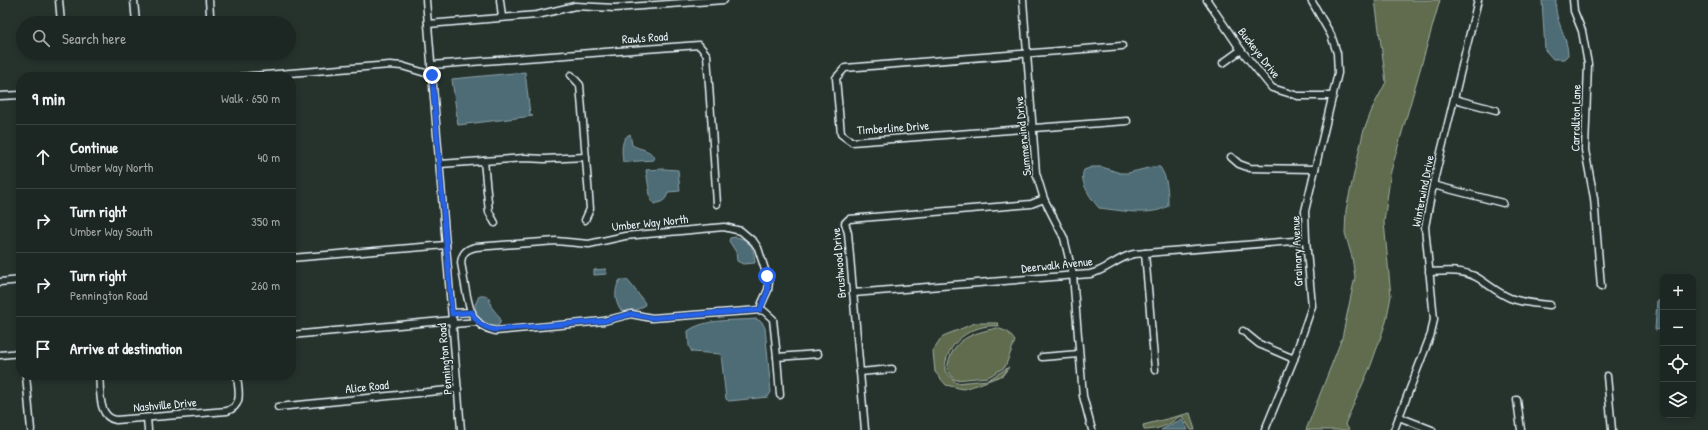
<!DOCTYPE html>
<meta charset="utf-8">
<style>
body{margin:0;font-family:"Patrick Hand",sans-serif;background:#29322f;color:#f1f3f6}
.controls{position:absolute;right:12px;bottom:12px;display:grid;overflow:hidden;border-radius:8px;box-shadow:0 2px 6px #0003}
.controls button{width:36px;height:36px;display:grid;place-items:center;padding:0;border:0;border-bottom:1px solid #3a4340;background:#1c2622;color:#f1f3f6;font:20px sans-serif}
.stop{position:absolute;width:12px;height:12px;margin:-9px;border:3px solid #2563eb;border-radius:50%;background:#fff}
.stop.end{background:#2563eb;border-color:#fff;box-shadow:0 1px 4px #0008}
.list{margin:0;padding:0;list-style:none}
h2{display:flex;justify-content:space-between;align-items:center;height:52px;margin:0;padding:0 16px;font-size:17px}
h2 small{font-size:13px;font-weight:400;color:#a0a5a5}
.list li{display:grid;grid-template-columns:26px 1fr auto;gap:12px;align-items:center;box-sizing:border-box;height:64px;padding:0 16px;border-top:1px solid #3a4340}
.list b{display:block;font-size:15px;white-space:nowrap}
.list p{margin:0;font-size:13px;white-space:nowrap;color:#a0a5a5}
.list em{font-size:13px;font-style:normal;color:#a0a5a5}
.icon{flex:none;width:22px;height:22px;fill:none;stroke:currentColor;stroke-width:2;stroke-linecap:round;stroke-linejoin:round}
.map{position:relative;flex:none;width:1708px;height:430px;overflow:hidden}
.search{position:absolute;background:#1c2622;box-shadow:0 2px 6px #0003;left:16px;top:16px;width:280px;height:44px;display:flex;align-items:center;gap:10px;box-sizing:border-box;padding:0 14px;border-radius:22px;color:#a0a5a5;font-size:15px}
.panel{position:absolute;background:#1c2622;box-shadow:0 2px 6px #0003;left:16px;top:72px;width:280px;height:308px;border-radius:16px}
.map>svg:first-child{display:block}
.green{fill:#606c4e;stroke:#a4aea3}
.water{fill:#4e6c75;stroke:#8ca1a9}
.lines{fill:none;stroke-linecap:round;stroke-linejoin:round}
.minor-casing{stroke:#e8f1f8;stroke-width:9}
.minor{stroke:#26332d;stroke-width:6}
.route{stroke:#2563eb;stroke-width:5}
.labels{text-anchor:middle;stroke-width:3;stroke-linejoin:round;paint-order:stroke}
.street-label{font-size:12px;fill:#e8f1f8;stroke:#26332d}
</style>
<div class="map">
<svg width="1708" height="430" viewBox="0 0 1708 430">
<rect width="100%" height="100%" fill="#26332d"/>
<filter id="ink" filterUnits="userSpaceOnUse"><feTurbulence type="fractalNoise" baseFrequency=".025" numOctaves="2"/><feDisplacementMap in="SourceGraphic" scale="8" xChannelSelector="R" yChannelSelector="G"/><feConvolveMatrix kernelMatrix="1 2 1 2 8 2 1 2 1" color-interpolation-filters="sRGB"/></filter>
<g filter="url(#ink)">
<g class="green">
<path d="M1375 0H1440L1391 171 1384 222 1391 296 1386 322 1371 365 1345 424 1350 430H1306L1342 338 1355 277 1352 257 1345 233 1346 210 1363 133 1373 107 1386 82Z"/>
<path d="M975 323H998L999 326C972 323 944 344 945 371L956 383 988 380 1009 367 1003 375 977 385 963 389 946 385 935 372 933 351 943 336Z"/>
<path d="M997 328 1008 332 1015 341 1005 367 988 377 955 380 947 370C951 339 970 334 997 328Z"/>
<path d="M1190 413 1195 430H1191L1182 416C1178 417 1177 418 1174 421 1166 427 1153 430 1144 430L1143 425Z"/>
</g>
<g class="water">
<path d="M1542 0H1556C1553 19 1568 36 1568 55L1564 59H1553L1545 50Z"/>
<path d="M525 72 530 114 533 116 458 125 452 79Z"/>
<path d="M630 134 632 145C640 150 653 149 654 160L623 162C622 152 620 139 630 134Z"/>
<path d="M1092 167H1102L1120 173H1128L1152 167H1160C1168 179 1168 192 1168 206 1151 217 1118 210 1099 208 1092 200 1078 181 1084 170Z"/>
<path d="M664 169 678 170 680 191 668 192C666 201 662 202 654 204L651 201 646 170Z"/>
<path d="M735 237C751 239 754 249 755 263L743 264 737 261 736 252 729 241 730 238Z"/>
<path d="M606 269 607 274 594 275V270Z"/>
<path d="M620 280C622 280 625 280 627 280 629 281 644 302 645 303L644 306 636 310 623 312C614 305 614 288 620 280Z"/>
<path d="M479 296C494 295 487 302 493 309 497 315 503 317 499 325 485 327 476 318 475 305Z"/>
<path d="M1663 300V329L1655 330 1657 301Z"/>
<path d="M756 319 762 322 765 328 771 392 768 397 729 401 726 399 721 354 692 352 689 346 688 331C706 318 735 321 756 319Z"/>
<path d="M1182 419 1188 430H1161Z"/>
</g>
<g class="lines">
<g class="minor-casing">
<g id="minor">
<path d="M59 0 61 23"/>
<path d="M134 0 136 23"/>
<path d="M426 0 461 430"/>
<path d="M500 0 502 17"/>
<path d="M1023 0 1036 173 1044 199 1064 238 1073 275 1083 396 1092 430"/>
<path d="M1207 0 1241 50 1272 88 1298 96H1333"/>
<path d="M1573 0 1574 11 1582 31 1588 64 1585 150 1594 198 1601 287"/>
<path d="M208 23 210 14 209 0"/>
<path d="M428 24 537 15 575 6 615 8 724 0"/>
<path d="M1122 46 845 68 836 78 841 134 852 142 1127 121"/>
<path d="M1223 63 1241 50"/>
<path d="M431 65 699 45 707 55 717 204"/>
<path d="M571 75 580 85 590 209 585 220"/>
<path d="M240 77 390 65 402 66 432 75"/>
<path d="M0 96 21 95"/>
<path d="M1454 99 1496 110"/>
<path d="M1231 157 1239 164 1250 168 1315 169"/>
<path d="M484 161 489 212 495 223"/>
<path d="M440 164 525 158 544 159 586 157"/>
<path d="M1433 185 1503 203"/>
<path d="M1145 253 1155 370"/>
<path d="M291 258 446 245"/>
<path d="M1429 272C1446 271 1463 269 1478 278 1489 285 1498 293 1510 298 1523 303 1537 304 1550 305"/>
<path d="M0 282 21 280"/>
<path d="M853 293 1090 274C1107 270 1118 257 1134 254L1306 240"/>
<path d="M760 310 762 303 768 290 769 282 758 248 754 242 741 231 724 227 625 236 589 244 556 241 476 247C466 249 462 253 461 263 464 277 467 307 474 318 479 326 487 329 495 331L604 321 631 314 652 318 760 310 764 311 773 319 777 357"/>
<path d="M452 313 472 312"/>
<path d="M453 324 478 322"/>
<path d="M1243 331 1259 344 1294 359"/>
<path d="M291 335 453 320"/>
<path d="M0 355 21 353"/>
<path d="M1042 357 1079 354"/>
<path d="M860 372 892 369"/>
<path d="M26 375 31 430"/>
<path d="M99 375C101 390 97 417 116 420L227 411C244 405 238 390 237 375"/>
<path d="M1607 376 1612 430"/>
<path d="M780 395 777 357 818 354"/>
<path d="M1517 400 1521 430"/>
<path d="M278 407 458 389"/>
<path d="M1399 417 1432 430"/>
<path d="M147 418 148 430"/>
<path d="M865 430 848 233 845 223 849 219 1031 204 1044 199"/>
<path d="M1265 430 1294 359 1312 306 1306 240 1305 211 1338 73 1337 53 1331 35 1311 0"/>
<path d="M1394 430 1431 334 1434 319 1425 227 1433 185 1478 0"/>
</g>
</g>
<use href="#minor" class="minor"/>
</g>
</g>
<g class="lines" filter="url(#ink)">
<path class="route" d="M432 75 452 314 472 312C476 323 484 328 495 330L604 321 631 314 652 318 760 310 768 290 767 276"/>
</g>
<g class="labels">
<g class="street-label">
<text transform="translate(645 38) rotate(-4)" y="4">Rawls Road</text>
<text transform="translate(1259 53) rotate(52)" y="4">Buckeye Drive</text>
<text transform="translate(1576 118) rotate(-89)" y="4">Carrollton Lane</text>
<text transform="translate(893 128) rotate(-4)" y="4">Timberline Drive</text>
<text transform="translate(1023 136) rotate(-96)" y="4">Summerwind Drive</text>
<text transform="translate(1423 191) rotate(-79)" y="4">Winterwind Drive</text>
<text transform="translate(650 223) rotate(-6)" y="4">Umber Way North</text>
<text transform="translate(1297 251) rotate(-93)" y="4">Grainary Avenue</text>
<text transform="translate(839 263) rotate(-95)" y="4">Brushwood Drive</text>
<text transform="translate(1057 265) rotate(-6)" y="4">Deerwalk Avenue</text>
<text transform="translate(445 359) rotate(-95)" y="4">Pennington Road</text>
<text transform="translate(367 387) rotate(-6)" y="4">Alice Road</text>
<text transform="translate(165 405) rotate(-5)" y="4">Nashville Drive</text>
</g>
</g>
</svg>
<div class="controls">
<button>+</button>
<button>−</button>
<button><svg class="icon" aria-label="locate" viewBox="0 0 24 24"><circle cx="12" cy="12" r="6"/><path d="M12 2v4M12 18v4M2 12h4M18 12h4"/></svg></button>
<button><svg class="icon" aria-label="layers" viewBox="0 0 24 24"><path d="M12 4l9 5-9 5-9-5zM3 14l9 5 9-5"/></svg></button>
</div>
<div class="stop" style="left:767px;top:276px"></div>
<div class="stop end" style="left:432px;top:75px"></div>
<div class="search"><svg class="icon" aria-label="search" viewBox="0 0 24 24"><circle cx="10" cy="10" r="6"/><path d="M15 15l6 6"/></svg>Search here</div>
<section class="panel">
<h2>9 min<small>Walk · 650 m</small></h2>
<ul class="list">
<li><svg class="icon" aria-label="ahead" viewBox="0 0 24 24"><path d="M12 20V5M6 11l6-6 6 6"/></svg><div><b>Continue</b><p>Umber Way North</p></div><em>40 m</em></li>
<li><svg class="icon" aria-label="right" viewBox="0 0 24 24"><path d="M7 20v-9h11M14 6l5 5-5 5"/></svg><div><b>Turn right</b><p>Umber Way South</p></div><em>350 m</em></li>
<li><svg class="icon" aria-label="right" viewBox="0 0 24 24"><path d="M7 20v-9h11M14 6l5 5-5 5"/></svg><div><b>Turn right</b><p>Pennington Road</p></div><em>260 m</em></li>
<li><svg class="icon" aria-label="arrive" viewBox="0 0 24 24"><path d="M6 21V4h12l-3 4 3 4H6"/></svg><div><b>Arrive at destination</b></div></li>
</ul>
</section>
</div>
